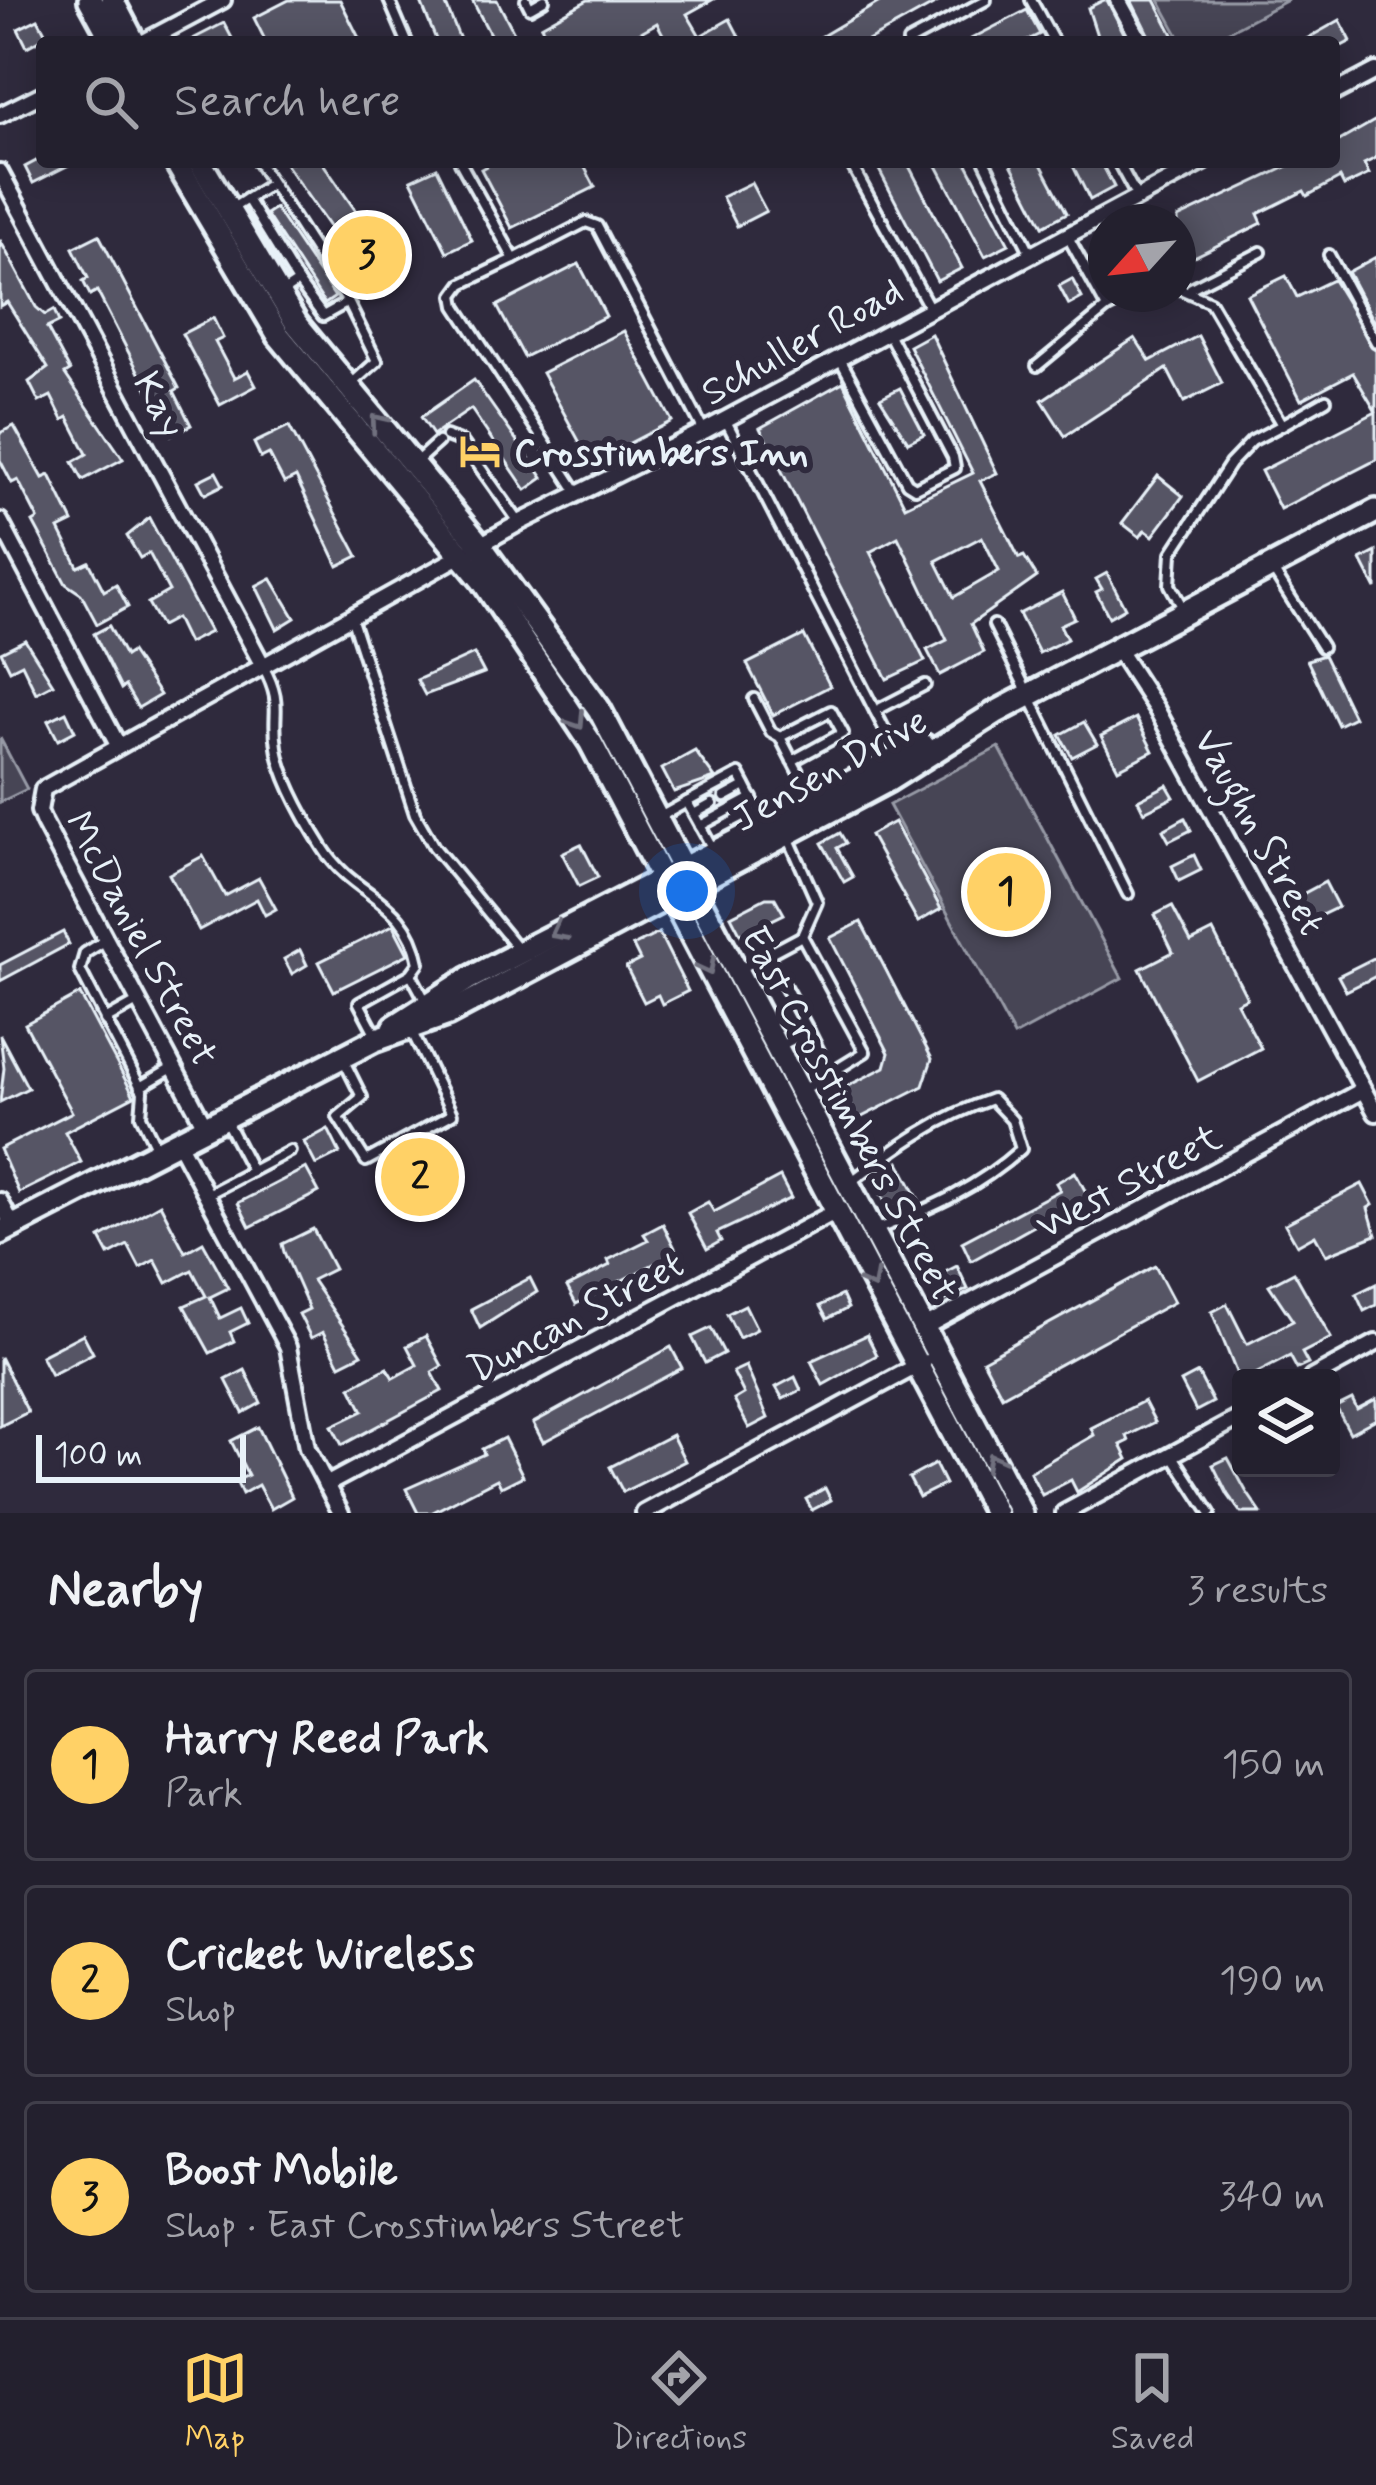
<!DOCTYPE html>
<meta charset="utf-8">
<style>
body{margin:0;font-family:Mynerve,sans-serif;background:#2b2836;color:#f1f3f6}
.controls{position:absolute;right:36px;bottom:36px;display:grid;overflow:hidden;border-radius:12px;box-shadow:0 6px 30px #0003}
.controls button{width:108px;height:108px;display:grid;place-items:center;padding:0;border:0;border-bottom:3px solid #403e4a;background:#23202e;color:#f1f3f6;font:60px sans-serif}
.compass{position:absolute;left:1088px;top:204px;width:108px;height:108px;border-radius:50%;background:#23202e;box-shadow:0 6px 30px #0003;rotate:243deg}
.scale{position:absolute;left:36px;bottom:30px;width:210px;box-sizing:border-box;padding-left:12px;border:6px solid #e8f1f8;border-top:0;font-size:33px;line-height:42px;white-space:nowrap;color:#e8f1f8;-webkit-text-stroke:9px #2f2a3d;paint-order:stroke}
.you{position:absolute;left:687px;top:891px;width:42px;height:42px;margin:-30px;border:9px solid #fff;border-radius:50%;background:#1a73e8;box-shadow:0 0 0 18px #1a73e833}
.badge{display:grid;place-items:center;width:78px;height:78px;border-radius:50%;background:#ffd166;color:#111;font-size:39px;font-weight:700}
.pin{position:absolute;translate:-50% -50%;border:6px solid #fff;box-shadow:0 3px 12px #0006}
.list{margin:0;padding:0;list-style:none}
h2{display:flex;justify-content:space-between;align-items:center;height:156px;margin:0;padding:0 48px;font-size:51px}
h2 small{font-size:39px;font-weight:400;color:#a3a3aa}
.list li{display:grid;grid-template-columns:78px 1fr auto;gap:36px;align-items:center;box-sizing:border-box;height:192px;margin:0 24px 24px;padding:0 24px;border:3px solid #403e4a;border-radius:12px}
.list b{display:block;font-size:45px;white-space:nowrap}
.list p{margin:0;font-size:39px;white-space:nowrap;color:#a3a3aa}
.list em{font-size:39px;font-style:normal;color:#a3a3aa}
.icon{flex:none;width:66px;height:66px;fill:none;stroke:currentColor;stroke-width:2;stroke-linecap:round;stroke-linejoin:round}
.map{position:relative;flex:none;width:1376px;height:1513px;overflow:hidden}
.search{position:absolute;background:#23202e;box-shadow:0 6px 30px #0003;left:36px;right:36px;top:36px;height:132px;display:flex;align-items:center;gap:30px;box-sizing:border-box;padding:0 42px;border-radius:12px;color:#a3a3aa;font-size:45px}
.sheet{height:804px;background:#23202e}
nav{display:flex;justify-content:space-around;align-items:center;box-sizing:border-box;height:168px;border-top:3px solid #403e4a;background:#23202e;font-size:33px;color:#a3a3aa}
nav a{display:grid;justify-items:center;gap:6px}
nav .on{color:#ffd166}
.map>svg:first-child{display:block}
.green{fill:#464455;stroke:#979aa6;stroke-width:3}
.building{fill:#575565;stroke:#e8f1f8;stroke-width:3;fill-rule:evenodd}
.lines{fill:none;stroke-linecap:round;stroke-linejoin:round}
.service-casing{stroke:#e8f1f8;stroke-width:16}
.minor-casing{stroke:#e8f1f8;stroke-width:22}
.secondary-casing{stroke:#e8f1f8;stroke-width:30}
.service{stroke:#2f2a3d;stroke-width:8}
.minor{stroke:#2f2a3d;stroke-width:14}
.secondary{stroke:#2f2a3d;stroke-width:21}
.oneway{stroke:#70707e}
.labels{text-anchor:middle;stroke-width:12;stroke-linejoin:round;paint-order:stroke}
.street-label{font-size:39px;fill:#e8f1f8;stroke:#2f2a3d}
.poi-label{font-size:39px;font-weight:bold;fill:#e8f1f8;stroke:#2f2a3d;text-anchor:start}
</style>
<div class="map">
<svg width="1376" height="1513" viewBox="0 0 1376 1513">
<rect width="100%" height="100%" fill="#2f2a3d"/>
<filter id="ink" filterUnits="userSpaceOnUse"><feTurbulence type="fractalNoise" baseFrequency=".00833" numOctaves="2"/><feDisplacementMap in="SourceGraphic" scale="24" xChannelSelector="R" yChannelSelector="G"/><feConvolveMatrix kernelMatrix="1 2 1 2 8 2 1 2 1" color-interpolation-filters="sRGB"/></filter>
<g filter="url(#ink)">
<g class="green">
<path d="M1159 0H1288L1208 42H1182Z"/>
<path d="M0 738 27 789 0 802Z"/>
<path d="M999 747 1122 978 1014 1036 889 805Z"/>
</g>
<g class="building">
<path d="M289 0H340L361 42H266L254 18Z"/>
<path d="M420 0H444L461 42H437Z"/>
<path d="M472 0H497L519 42H494Z"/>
<path d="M588 0H712L687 14 700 36 730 19 742 42H667L657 23 623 42H550L541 26Z"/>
<path d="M883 0H942L866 42H812Z"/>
<path d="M1104 0H1107L1128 41 1099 42 1088 8Z"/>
<path d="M1131 0H1155L1177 42H1152Z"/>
<path d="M1027 10 1040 34 1024 42H965Z"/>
<path d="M38 19 47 36 27 47 18 29Z"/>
<path d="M1340 20 1351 41 1334 50V42H1301Z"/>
<path d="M224 23 234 42H187Z"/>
<path d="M1376 120V158L1364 164 1369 174 1344 186 1340 178 1307 196 1304 191 1258 214 1262 223 1178 265V218L1297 162H1334V144Z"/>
<path d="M42 158V162H75L33 183 25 167Z"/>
<path d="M284 162H322L389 259 364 277Z"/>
<path d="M494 162H582L595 187 512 228 481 169Z"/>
<path d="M875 162H907L962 268 937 281Z"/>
<path d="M935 162H966L1009 244 985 256Z"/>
<path d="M1010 162H1040L1067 213 1043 226Z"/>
<path d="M1071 162H1101L1114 187 1090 200Z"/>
<path d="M437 168 472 240 447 252 411 180Z"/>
<path d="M751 183 766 211 737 226 722 197Z"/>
<path d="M275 208 335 297 325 304 266 214Z"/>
<path d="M99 235 179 388 174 391 191 425 171 435 97 291 90 295 83 281 88 278 73 248Z"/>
<path d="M0 240 36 307 45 315 54 310 59 322 47 328 70 371 65 374 123 459 83 480 73 462 87 454 68 417 63 420 51 396 39 402 29 382 48 368 7 302 0 306Z"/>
<path d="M1376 257V325L1348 272Z"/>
<path d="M579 264 606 316 524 357 497 306Z"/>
<path d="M1286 276 1297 297 1333 280 1376 350V460L1280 509 1261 471 1376 412 1353 373 1301 400 1247 295Z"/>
<path d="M1072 279 1082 298 1069 305 1059 286Z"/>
<path d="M213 318 223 338 215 342 234 378 248 371 256 386 220 405 182 334Z"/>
<path d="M624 331 672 421 591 463 542 373Z"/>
<path d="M931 334 997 473 980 481 1019 558 1024 556 1037 577 971 624 984 652 940 675 927 650 947 640 898 537 870 552 925 661 887 679 760 428 843 382 905 506 973 473 909 346ZM982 537 999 571 954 597 936 561Z"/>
<path d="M1198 336 1222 383 1184 402 1167 369 1065 436 1042 400 1135 338 1150 361Z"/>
<path d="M474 380 543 478 526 490 471 409 433 435 421 417Z"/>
<path d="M900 388 924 434 908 442 880 398Z"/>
<path d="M14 426 43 478 50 475 73 522 59 529 78 567 89 562 104 591 116 584 128 607 97 624 81 594 66 584 33 522 38 519 18 480 12 483 0 460V433Z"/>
<path d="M289 426 358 556 338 566 296 477 284 483 269 454 261 458 254 443Z"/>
<path d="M216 472 223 485 205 494 198 481Z"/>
<path d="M1158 476 1183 496 1153 536 1145 530 1140 537 1122 523Z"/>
<path d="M149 518 210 632 188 643 176 618 161 626 148 603 169 591 149 553 140 558 127 536Z"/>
<path d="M1376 552V589L1361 560Z"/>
<path d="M1107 573 1125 608 1109 617 1096 592 1102 589 1096 579Z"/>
<path d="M271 578 295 618 277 629 256 586Z"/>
<path d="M1062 592 1075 618 1060 625 1067 639 1039 653 1019 614Z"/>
<path d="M109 626 125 656 131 652 160 695 138 708 125 686 121 689 94 634Z"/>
<path d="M804 635 830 686 773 715 747 664Z"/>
<path d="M25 640 53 684 36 693 22 664 10 670 1 652Z"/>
<path d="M474 654 484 673 425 695 417 680Z"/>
<path d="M1324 655 1354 717 1338 725 1307 660Z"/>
<path d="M66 712 75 731 58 740 48 721Z"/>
<path d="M1136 718 1153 751 1118 769 1101 736Z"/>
<path d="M1084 722 1097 744 1072 757 1060 735Z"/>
<path d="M695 751 715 778 674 792 662 769Z"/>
<path d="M1167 785 1174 797 1144 812 1138 800Z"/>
<path d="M1185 818 1191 830 1169 841 1163 830Z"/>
<path d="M894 822 941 909 918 922 870 835Z"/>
<path d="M840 833 846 843 837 848 853 877 844 882 822 843Z"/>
<path d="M581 844 598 877 579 886 562 853Z"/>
<path d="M1194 855 1201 870 1179 881 1172 866Z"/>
<path d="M203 856 225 896 259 878 276 909 265 915 257 899 199 930 169 874Z"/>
<path d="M1325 882 1338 907 1311 920 1299 896Z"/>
<path d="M766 898H775L784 914 741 935 731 916Z"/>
<path d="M1172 906 1191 942 1213 931 1247 998 1237 1003 1261 1048 1198 1081 1140 969 1173 952 1155 915Z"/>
<path d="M861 922 932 1059 923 1086 852 1122 836 1092 885 1067 889 1053 830 938Z"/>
<path d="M393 925 408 954 334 991 319 962Z"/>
<path d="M63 932 69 944 0 981V965Z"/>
<path d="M659 933 688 991 662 1004 658 995 644 1002 626 967 640 960 633 946Z"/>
<path d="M300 950 307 965 292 974 284 959Z"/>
<path d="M1376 957V976L1346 991 1338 976Z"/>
<path d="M80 994 134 1096 65 1132 81 1162 19 1193 0 1149 72 1112 25 1024Z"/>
<path d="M0 1035 28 1088 0 1102 4 1068Z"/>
<path d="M328 1129 340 1153 316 1165 304 1142Z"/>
<path d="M899 1162 919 1200 892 1215 872 1177Z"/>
<path d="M306 1168 319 1192 250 1227 238 1203Z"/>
<path d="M1075 1172 1088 1196 971 1261 962 1242 1060 1190 1056 1183Z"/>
<path d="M780 1177 791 1198 717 1233 721 1241 707 1249 688 1213 708 1202 714 1212Z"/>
<path d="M1362 1184 1373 1205 1368 1208 1376 1235 1326 1255 1315 1235 1297 1245 1285 1224Z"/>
<path d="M160 1204 185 1252 203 1242 218 1269 228 1288 210 1297 220 1318 241 1308 248 1323 230 1332 234 1341 210 1353 184 1306 206 1296 192 1270 167 1283 155 1260 140 1268 128 1245 109 1255 100 1238Z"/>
<path d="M663 1224 677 1252 576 1304 567 1287 610 1265 608 1260 648 1240 644 1234Z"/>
<path d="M313 1229 334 1269 312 1280 362 1354 340 1365 323 1332 311 1338 299 1314 309 1309 284 1252 282 1244Z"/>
<path d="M957 1266 968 1289 940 1303 928 1281Z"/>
<path d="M1155 1266 1174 1302 1002 1396 983 1360Z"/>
<path d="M1294 1272 1331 1338 1302 1353 1308 1364 1297 1369 1290 1356 1240 1382 1212 1312 1227 1304 1247 1344 1293 1321 1269 1285Z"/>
<path d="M530 1278 537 1292 480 1328 471 1309Z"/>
<path d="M1376 1284V1305L1364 1311 1356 1294Z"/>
<path d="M842 1295 848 1308 827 1319 820 1306Z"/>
<path d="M745 1305 757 1329 739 1338 727 1314Z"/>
<path d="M711 1328 724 1353 705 1363 692 1337Z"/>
<path d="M83 1334 93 1353 51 1375 41 1356Z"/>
<path d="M867 1335 877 1355 823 1385 811 1361Z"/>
<path d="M426 1336 442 1366 432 1372 442 1391 342 1445 332 1426 363 1411 351 1387 387 1368 393 1378 417 1365 407 1346Z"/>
<path d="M671 1347 682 1368 543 1442 533 1423Z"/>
<path d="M0 1357 28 1412 0 1426Z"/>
<path d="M746 1366 768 1418 749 1428 734 1400 744 1394 733 1372Z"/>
<path d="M245 1370 261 1403 243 1413 226 1380Z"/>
<path d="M1198 1373 1213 1402 1196 1411 1181 1382Z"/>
<path d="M795 1377 801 1390 783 1399 776 1387Z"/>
<path d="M1352 1399 1357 1409 1376 1399V1419L1350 1433 1336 1407Z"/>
<path d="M1144 1401 1155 1422 1127 1436 1129 1441 1121 1445 1128 1459 1077 1492 1071 1480 1042 1495 1030 1472 1094 1435 1091 1428Z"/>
<path d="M258 1427 292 1497 271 1509 258 1485 242 1494 236 1481 248 1475 231 1441Z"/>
<path d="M672 1435 685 1461 623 1492 610 1467Z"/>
<path d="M504 1438 523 1476 501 1487 497 1479 431 1513H418L406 1489 484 1454 482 1449Z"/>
<path d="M1228 1458 1246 1491 1261 1513H1241L1228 1495 1213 1465Z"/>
<path d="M935 1464 945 1484 919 1497 909 1478Z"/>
<path d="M825 1488 831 1500 812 1510 806 1499Z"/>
</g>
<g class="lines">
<g class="service-casing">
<g id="service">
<path d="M389 0 407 42"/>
<path d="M526 0 530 8 544 0"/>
<path d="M1031 0 1054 42"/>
<path d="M908 42 986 0"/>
<path d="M258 162 348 302 377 361 350 385"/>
<path d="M460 162 514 259 586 222 597 226 704 431"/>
<path d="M850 162 929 307"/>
<path d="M985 162 1031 254"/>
<path d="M1118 162 1137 197"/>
<path d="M247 199 271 184"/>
<path d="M231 209 247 199 298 282 283 292"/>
<path d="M1067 235 1107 308 1136 294"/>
<path d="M1329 255 1376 342"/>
<path d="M514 259 462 284 454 295 456 306 579 495"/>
<path d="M298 282 323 316 348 302"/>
<path d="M1178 288 1210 302 1282 425 1252 441 1230 464 1172 553 1170 585 1184 610"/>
<path d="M1191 288 1261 252"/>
<path d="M839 357 907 483 915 488 955 468 953 457 887 331"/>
<path d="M1037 366 1107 308"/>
<path d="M725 419 896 752"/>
<path d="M1282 425 1326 400"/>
<path d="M446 436 462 442 519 522"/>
<path d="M417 461 438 442"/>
<path d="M1271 567 1322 647"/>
<path d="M352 620 415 814 434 847 519 950"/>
<path d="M994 625 1128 894"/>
<path d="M264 668C284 705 271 711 277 747 281 779 306 821 323 848 355 899 406 896 419 963L411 974"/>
<path d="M754 699 771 732 780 737"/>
<path d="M875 711 925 685"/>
<path d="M792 761 843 733 831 711 780 737 811 797"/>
<path d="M725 797 745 786"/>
<path d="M687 802 739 774 764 822"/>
<path d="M694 814 712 804"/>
<path d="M658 818 687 802 713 849"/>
<path d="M700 826 752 798"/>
<path d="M789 839 817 902 802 936"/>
<path d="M106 940 85 953 80 970 143 1092 141 1116 157 1149"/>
<path d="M768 955 809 1031 782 1045"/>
<path d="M740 969 802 936 865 1052 805 1089"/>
<path d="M105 1020 139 1001"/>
<path d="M809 1031 829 1071"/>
<path d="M377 1037 359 1003 411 974 426 1002"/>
<path d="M344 1061 362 1097 338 1117 366 1161 452 1114 411 1030"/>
<path d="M140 1087 174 1067"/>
<path d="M252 1171 290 1151"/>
<path d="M852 1181C897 1147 938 1117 992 1099L1012 1120 1021 1149C978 1188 932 1208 878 1229"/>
<path d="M208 1194 252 1171 227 1123"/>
<path d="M1173 1456 1210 1513"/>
</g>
</g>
<g class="minor-casing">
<g id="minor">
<path d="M1118 0 1141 42"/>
<path d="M144 42 223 0"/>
<path d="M1334 93 1376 71"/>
<path d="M0 115 42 94"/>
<path d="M0 172 263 666"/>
<path d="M0 521 118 745"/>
<path d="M1116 647 1157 710 1376 1113"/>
<path d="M205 1126 44 823 39 811 43 789 519 523 704 431 1204 162"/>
<path d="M177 1140 288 1347 307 1448 341 1513"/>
<path d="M0 1201 13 1226"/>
<path d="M923 1328 1363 1090"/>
<path d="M1312 1378 1376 1343"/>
<path d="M326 1485 840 1209"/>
<path d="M644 1513 924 1362"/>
<path d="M1064 1513 1241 1417"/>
</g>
</g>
<g class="secondary-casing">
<g id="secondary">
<path d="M90 0 113 42"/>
<path d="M112 0 134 42"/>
<path d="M176 162 279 336 482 580 591 743 995 1513"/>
<path d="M200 162 296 323 480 545 599 709 1021 1513"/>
<path d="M395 1026 468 979 923 745"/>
<path d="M0 1233 375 1040 448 1014 887 781 995 713 1376 511"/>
</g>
</g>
<use href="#service" class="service"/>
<use href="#minor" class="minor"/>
<use href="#secondary" class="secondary"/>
</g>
<defs><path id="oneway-chevron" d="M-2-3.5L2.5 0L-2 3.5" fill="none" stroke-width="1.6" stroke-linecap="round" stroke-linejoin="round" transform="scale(3)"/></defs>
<g class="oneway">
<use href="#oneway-chevron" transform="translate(378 422) rotate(-130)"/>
<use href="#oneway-chevron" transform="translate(577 721) rotate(57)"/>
<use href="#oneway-chevron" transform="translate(558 932) rotate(152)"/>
<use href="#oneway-chevron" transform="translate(707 967) rotate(63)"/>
<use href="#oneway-chevron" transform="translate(871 1281) rotate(62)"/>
<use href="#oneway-chevron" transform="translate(993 1461) rotate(-118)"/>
</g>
</g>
<defs>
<g id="hotel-bare" transform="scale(3.24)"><path d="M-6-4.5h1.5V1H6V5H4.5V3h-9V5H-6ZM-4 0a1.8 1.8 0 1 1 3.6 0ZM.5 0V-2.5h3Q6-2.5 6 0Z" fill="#ffd166" stroke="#2f2a3d" stroke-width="2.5" paint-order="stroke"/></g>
</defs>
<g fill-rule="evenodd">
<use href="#hotel-bare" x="480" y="451"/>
</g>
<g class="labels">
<g class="street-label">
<text transform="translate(801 340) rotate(-29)" y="14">Schuller Road</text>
<text transform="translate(161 404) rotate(62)" y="14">Kay</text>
<text transform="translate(829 768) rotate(-29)" y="14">Jensen Drive</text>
<text transform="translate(1261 831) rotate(61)" y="14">Vaughn Street</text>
<text transform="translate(143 938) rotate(62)" y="14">McDaniel Street</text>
<text transform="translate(851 1113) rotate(62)" y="14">East Crosstimbers Street</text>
<text transform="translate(1128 1180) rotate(-28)" y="14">West Street</text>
<text transform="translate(575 1315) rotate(-28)" y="14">Duncan Street</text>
</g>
<g class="poi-label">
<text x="514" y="465">Crosstimbers Inn</text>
</g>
</g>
</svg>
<div class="controls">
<button><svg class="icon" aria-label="layers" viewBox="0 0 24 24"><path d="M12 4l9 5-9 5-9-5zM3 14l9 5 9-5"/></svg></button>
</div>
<svg class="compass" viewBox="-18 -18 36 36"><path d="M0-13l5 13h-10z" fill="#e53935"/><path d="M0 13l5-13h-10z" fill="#a3a3aa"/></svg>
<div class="scale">100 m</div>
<div class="you"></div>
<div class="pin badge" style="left:1006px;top:892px">1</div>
<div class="pin badge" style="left:420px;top:1177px">2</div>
<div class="pin badge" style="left:367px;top:255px">3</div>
<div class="search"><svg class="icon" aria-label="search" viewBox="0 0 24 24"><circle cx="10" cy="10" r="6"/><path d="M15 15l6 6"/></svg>Search here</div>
</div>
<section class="sheet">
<h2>Nearby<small>3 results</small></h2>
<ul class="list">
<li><span class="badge">1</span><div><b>Harry Reed Park</b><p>Park</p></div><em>150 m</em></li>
<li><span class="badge">2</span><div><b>Cricket Wireless</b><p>Shop</p></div><em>190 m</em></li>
<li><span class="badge">3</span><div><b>Boost Mobile</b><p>Shop · East Crosstimbers Street</p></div><em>340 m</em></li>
</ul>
</section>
<nav>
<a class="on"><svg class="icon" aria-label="map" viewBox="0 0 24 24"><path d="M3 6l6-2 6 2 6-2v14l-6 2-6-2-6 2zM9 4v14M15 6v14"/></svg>Map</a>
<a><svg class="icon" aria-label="directions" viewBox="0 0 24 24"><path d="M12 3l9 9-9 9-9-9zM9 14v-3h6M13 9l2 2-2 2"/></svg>Directions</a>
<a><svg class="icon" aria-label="saved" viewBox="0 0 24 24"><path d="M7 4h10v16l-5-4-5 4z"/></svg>Saved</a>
</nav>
